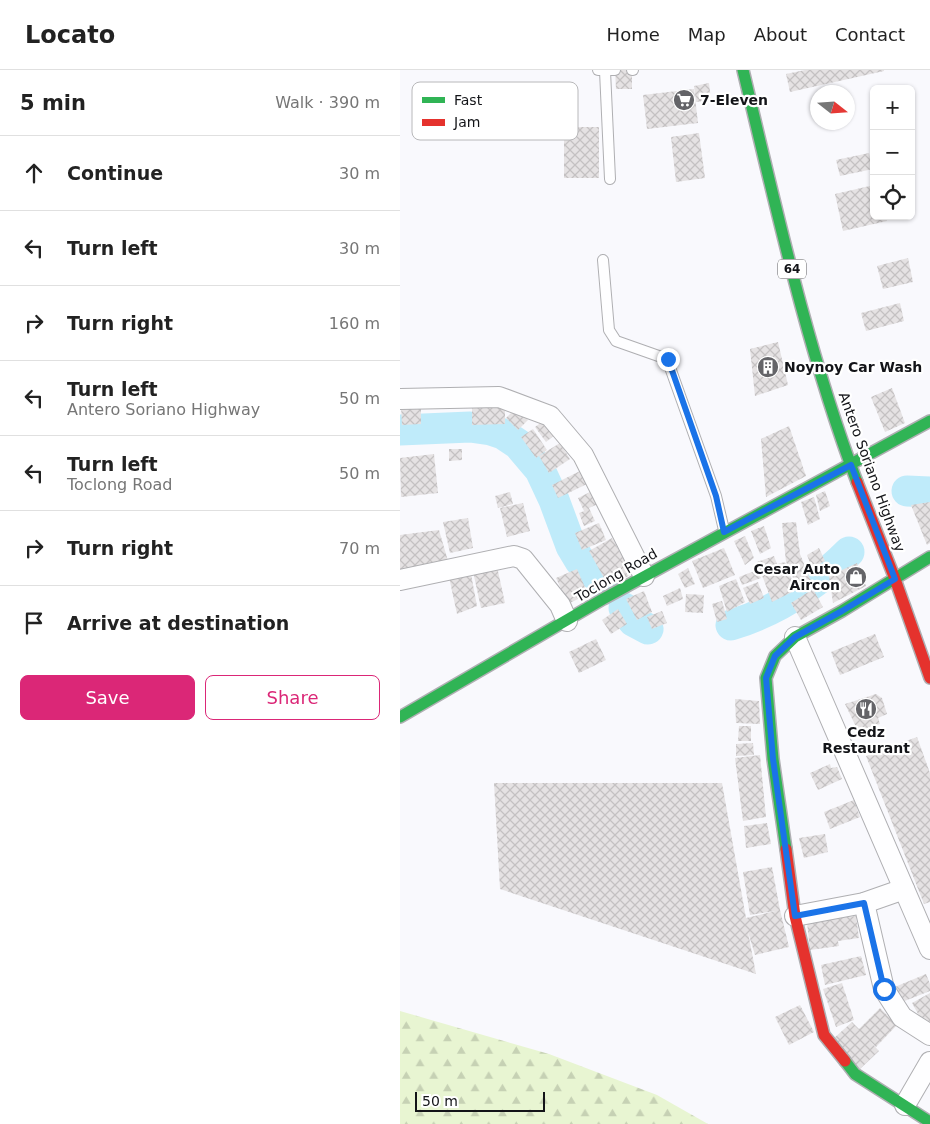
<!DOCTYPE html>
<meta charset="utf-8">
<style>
body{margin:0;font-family:"DejaVu Sans",sans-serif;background:#f6f6f6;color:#222}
.controls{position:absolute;right:15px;top:15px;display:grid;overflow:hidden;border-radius:8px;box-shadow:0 1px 4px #0004}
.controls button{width:45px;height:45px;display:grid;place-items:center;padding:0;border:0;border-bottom:1px solid #e0e0e0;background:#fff;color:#222;font:25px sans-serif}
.compass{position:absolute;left:410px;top:15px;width:45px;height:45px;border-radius:50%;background:#fff;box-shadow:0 1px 4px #0004;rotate:107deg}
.scale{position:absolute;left:15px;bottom:12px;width:130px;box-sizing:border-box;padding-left:5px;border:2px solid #131418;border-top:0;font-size:14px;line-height:18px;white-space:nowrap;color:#131418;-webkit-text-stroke:4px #fff;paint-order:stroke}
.stop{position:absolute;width:15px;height:15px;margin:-11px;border:4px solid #1a73e8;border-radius:50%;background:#fff}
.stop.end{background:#1a73e8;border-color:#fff;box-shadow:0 1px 5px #0008}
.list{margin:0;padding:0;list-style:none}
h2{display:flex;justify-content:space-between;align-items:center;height:65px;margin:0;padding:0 20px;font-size:21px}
h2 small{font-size:16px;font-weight:400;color:#767676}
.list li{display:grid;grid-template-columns:32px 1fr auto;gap:15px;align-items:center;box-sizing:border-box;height:75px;padding:0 20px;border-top:1px solid #e0e0e0}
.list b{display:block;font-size:19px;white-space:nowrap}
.list p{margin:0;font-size:16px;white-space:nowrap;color:#767676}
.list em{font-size:16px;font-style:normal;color:#767676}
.actions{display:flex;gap:10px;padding:15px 20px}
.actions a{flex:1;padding:11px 0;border:1px solid #db2777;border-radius:8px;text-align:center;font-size:18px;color:#db2777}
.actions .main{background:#db2777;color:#fff}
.icon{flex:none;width:28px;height:28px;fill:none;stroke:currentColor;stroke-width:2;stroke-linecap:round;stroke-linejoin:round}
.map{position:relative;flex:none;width:530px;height:1054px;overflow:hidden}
header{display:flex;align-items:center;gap:30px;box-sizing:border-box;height:70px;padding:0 25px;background:#fff;border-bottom:1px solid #e0e0e0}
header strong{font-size:24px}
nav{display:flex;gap:28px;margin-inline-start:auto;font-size:18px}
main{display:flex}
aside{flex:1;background:#fff}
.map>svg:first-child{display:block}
.forest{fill:url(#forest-firs)}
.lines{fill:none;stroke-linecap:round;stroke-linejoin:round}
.river{stroke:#bfebfa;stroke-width:31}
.building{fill:url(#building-cross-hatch)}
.lane-casing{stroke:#afafb2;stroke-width:12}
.street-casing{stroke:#afafb2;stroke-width:22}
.fast-casing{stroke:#afafb2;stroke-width:14}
.jam-casing{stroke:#afafb2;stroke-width:14}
.lane{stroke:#fefeff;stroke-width:10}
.street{stroke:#fefeff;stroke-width:20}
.fast{stroke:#30b455;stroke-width:11}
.jam{stroke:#e5322d;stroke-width:11}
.route{stroke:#1a73e8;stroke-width:6}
.labels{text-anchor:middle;stroke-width:4.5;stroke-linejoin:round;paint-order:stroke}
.shield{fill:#fff;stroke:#5a5a5d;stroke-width:1}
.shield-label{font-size:12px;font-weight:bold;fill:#131418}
.poi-label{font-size:14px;font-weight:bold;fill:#131418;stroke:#fff;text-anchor:start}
.street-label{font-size:14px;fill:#131418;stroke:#fff}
.key{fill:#fff;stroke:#b8b8ba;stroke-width:1}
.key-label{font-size:14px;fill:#131418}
</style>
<header>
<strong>Locato</strong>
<nav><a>Home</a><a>Map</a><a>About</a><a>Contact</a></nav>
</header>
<main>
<aside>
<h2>5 min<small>Walk · 390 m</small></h2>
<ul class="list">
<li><svg class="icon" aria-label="ahead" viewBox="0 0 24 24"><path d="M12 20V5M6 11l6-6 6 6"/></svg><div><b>Continue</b></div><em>30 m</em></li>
<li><svg class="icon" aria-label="left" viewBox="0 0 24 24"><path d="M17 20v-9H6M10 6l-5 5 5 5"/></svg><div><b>Turn left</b></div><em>30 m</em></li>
<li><svg class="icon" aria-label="right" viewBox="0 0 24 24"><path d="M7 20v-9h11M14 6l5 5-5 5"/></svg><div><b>Turn right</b></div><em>160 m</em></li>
<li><svg class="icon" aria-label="left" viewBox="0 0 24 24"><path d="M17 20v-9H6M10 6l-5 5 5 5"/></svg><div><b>Turn left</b><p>Antero Soriano Highway</p></div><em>50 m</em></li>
<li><svg class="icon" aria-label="left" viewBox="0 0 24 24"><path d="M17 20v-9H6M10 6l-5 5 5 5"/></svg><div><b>Turn left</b><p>Toclong Road</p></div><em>50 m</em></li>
<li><svg class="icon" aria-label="right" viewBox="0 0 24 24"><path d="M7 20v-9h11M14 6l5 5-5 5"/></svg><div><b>Turn right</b></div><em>70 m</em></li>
<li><svg class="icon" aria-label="arrive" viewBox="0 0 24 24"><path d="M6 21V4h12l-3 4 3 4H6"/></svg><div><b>Arrive at destination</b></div></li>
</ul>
<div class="actions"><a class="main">Save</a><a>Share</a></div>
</aside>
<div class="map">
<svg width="530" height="1054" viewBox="0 0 530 1054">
<defs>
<pattern id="forest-firs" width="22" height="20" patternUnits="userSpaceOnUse" patternTransform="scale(1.25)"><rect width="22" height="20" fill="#e8f5d2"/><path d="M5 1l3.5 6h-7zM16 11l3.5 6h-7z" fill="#c6d1b4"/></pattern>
<pattern id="building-cross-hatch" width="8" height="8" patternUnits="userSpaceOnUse" patternTransform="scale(1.25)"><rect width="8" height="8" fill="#e5e2e3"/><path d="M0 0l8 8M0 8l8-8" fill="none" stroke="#c4c1c2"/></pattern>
</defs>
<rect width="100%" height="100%" fill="#f9f9fd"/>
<path class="forest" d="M0 941 149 984 257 1025 308 1054H0Z"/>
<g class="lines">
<g class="river">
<path d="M0 360 70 357 91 360 103 364 118 374 140 400 154 430 171 476 180 491 210 519"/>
<path d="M507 421 530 422"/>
<path d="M224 538 233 551 248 559"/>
<path d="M331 555C377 541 415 516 449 482"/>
</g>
</g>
<g class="building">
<path d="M215 0H232V19H216Z"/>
<path d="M405 0H484V1L390 22 386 4Z"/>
<path d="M309 13 311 30 296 32 294 16Z"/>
<path d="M294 19 298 53 247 59 243 25Z"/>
<rect x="164" y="57" width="35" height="51"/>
<path d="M299 63 305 108 276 112 271 67Z"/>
<path d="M469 83 473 99 440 106 436 90Z"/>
<path d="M474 115V146H486L487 151 443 161 435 124Z"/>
<path d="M508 188 513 212 483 219 477 196Z"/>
<path d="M500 233 504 251 466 261 461 243Z"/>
<path d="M378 272 388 315 355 326 350 279Z"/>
<path d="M492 318 505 353 485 362 471 327Z"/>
<path d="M21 335V354L2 355 1 336Z"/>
<path d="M72 335H105V354L72 355Z"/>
<path d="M116 338 128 350 118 360 106 348Z"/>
<path d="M146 349 156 364 146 372 135 357Z"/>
<path d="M389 356 406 406 366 427 361 369Z"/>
<path d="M133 359 147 380 136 388 121 367Z"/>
<path d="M160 373 170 389 149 403 139 386Z"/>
<path d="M49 379H62V390L49 391Z"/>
<path d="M34 384 38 423 1 427 0 388Z"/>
<path d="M180 401 187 414 158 428 152 415Z"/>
<path d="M192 421 198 434 189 438 195 451 184 456 179 443 184 441 178 428Z"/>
<path d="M425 421 430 436 420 441 416 425Z"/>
<path d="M110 422 113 434 98 438 95 426Z"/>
<path d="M414 427 420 449 408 455 401 432Z"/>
<path d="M530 432V473L527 475 511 435Z"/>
<path d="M123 433 130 461 107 467 100 438Z"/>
<path d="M68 448 73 478 50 483 43 452Z"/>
<path d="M396 452 400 484 411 511 397 517 386 492 382 453Z"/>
<path d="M199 453 206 470 182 480 175 463Z"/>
<path d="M364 456 371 478 360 484 351 461Z"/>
<path d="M39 460 48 491 0 502V465Z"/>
<path d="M345 466 354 488 345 495 334 471Z"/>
<path d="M212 468 232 504 209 517 189 481Z"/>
<path d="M324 478 335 505 303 518 292 491Z"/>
<path d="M419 478 425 491 412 498 407 485Z"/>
<path d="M374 486 377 494 385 492 396 520 372 532 357 492Z"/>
<path d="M96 492 105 533 81 538 72 497Z"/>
<path d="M457 493 466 516 433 533 429 506Z"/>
<path d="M288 498 295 514 285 518 278 504Z"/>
<path d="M177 499 188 524 168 534 156 508Z"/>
<path d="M357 500 361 508 342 515 339 507Z"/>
<path d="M71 504 77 536 57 544 49 507Z"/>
<path d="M336 509 345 532 327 542 319 516Z"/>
<path d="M358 512 364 528 350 534 343 518Z"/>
<path d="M280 518 283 529 267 536 263 526Z"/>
<path d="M413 519 423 537 401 550 391 533Z"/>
<path d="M244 521 252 542 237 550 226 529Z"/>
<path d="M286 524 304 525 303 543 285 542Z"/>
<path d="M322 531 327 549 317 552 312 534Z"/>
<path d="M218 539 227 554 211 564 202 550Z"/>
<path d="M262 541 267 553 252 559 247 547Z"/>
<path d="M475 564 484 587 440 605 431 582Z"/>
<path d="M196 569 206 590 179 603 169 582Z"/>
<path d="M476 624 482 628 487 644 478 648 480 654 458 661 445 634Z"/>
<path d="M335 629 359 631 360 654 336 653Z"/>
<path d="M339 656H351V671H338Z"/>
<path d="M517 667 530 703V832L524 834 466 686Z"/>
<path d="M353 673 354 685 336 686V674Z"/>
<path d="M360 685 366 747 343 751 335 688Z"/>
<path d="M430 694 431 698 437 697 442 709 418 720 410 703Z"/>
<path d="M94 713H322L346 848 375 841 350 845 343 802 372 797 380 840 389 877 355 885 348 862 356 904 100 819Z"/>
<path d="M454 730 460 747 430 759 424 742Z"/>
<path d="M367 753 371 774 346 778 344 756Z"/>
<path d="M425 764 428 782 404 788 399 768Z"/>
<path d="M456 846 459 868 438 871 439 876 410 880 407 852Z"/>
<path d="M461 886 466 905 425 915 421 895Z"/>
<path d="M526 904 530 914V921L497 934 490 919Z"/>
<path d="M442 913 454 950 436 957 423 919Z"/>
<path d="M530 923V961L528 962 512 933Z"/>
<path d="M400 935 414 962 389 975 375 947Z"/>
<path d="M480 938 497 955 476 977 466 967 479 981 460 999 433 969 452 952 459 959Z"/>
</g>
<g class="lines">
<g class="lane-casing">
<g id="lane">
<path d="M198 0H215"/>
<path d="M232 0H233"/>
<path d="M205 1 210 109"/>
<path d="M203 190 209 260 216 271 267 289 316 426 324 460"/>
</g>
</g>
<g class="street-casing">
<g id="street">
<path d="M0 329 99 327 150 346 183 385 244 506"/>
<path d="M0 510 114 486 123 489 160 535 167 551"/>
<path d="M395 567 530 879"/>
<path d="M464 833 484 919 502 947 530 965"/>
<path d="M395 846 464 833 504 819"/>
<path d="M505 1035 530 992"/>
</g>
</g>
<g class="fast-casing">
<g id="fast">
<path d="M343 0C376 137 407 280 457 412"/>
<path d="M0 647 203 529 530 351"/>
<path d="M386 779 373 689 366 608 375 586 395 567 442 541 530 487"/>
<path d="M445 991 455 1004 530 1052"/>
</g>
</g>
<g class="jam-casing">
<g id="jam">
<path d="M457 412 495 509 530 608"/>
<path d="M386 779 395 846 424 965 445 991"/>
</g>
</g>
<use href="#lane" class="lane"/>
<use href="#street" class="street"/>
<use href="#fast" class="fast"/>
<use href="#jam" class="jam"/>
</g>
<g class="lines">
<path class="route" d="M268 289 316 426 324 462 451 395 495 509 442 541 395 567 375 586 366 608 373 689 395 846 464 833 484 919"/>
</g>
<defs>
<g id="supermarket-disc" transform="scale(1.125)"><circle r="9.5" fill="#646468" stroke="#fff"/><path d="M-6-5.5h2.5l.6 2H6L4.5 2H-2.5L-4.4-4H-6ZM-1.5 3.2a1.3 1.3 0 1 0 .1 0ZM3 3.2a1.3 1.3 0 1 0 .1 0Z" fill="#fff"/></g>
<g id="building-disc" transform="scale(1.125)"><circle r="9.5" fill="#646468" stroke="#fff"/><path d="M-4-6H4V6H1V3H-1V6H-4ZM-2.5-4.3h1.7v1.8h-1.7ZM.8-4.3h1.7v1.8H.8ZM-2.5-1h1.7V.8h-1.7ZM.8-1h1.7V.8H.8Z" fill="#fff"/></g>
<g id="shop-disc" transform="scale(1.125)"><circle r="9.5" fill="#646468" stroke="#fff"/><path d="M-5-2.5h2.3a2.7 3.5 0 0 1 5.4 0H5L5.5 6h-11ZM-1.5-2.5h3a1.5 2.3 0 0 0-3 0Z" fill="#fff"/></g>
<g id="restaurant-disc" transform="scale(1.125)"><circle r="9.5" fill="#646468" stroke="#fff"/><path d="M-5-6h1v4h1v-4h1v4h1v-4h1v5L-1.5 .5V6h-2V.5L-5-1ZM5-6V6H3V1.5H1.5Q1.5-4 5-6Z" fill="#fff"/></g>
</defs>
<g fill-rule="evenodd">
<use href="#supermarket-disc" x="284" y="30"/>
<use href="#building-disc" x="368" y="297"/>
<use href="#shop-disc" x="456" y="507"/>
<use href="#restaurant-disc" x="466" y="639"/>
</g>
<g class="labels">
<rect class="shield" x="378" y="189.5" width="28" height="19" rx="4"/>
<g class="shield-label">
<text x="392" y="203">64</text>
</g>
<g class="poi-label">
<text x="300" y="35">7-Eleven</text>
<text x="384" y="302">Noynoy Car Wash</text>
<text x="440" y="504" text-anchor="end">Cesar Auto<tspan x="440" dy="16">Aircon</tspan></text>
<text x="466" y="667" text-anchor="middle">Cedz<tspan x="466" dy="16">Restaurant</tspan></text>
</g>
<g class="street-label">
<text transform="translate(472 402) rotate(70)" y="5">Antero Soriano Highway</text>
<text transform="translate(216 505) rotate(-30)" y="5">Toclong Road</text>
</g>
</g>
<rect x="12" y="12" width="166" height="58" rx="8" class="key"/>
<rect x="22" y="27" width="23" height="6" fill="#30b455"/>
<rect x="22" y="49" width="23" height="7" fill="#e5322d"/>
<g class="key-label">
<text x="54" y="35">Fast</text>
<text x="54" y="57">Jam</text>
</g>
</svg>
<div class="controls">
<button>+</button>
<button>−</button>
<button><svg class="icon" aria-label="locate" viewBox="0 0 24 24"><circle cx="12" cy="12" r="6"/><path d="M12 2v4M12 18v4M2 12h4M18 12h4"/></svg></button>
</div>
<svg class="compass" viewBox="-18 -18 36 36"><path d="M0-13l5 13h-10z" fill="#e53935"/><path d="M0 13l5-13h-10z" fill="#767676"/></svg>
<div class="scale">50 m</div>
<div class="stop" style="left:484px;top:919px"></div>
<div class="stop end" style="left:268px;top:289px"></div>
</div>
</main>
